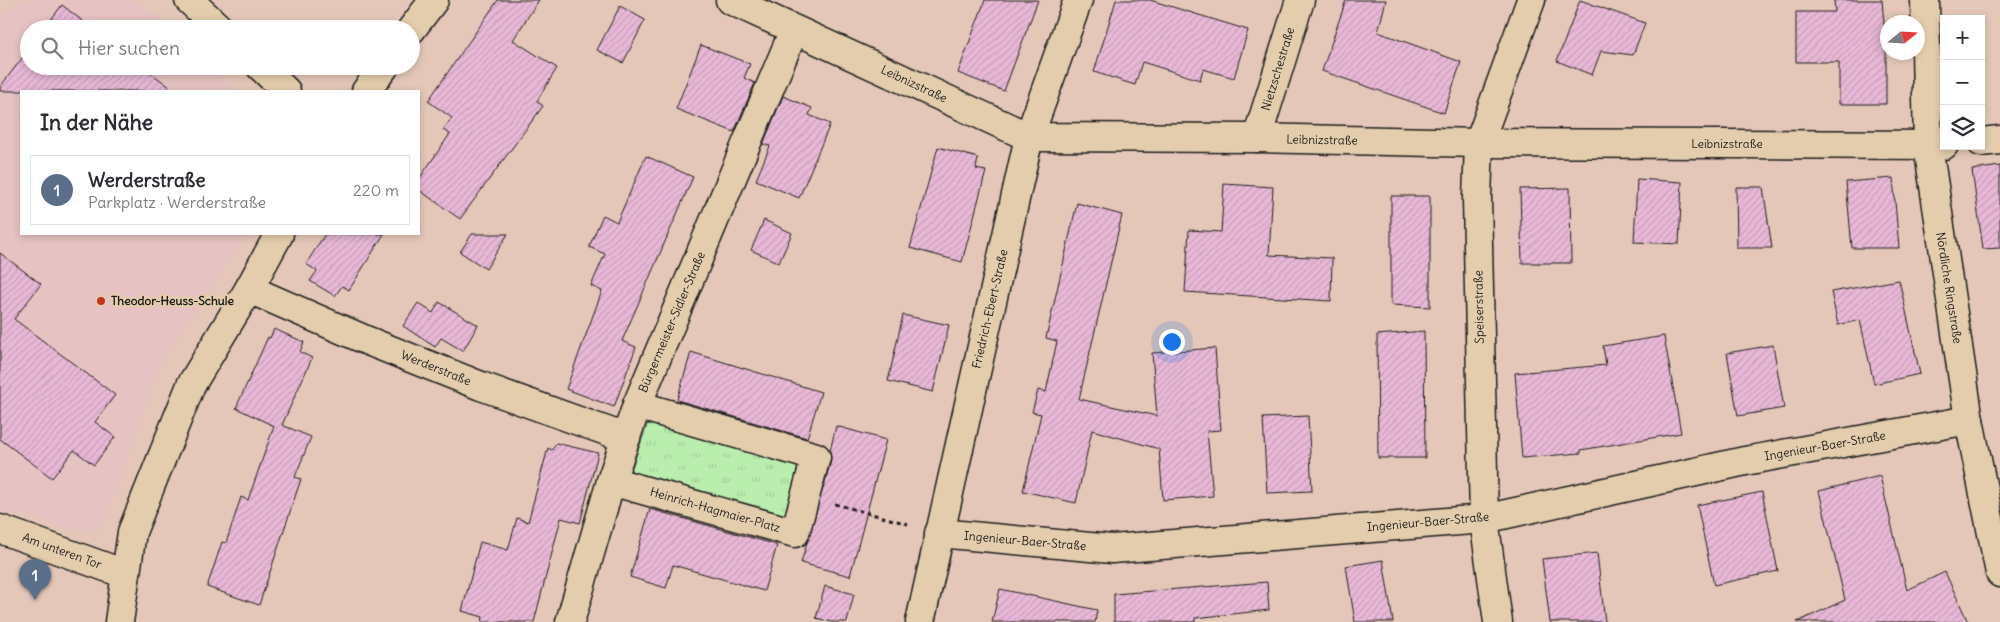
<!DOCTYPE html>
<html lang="de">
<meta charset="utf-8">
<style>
body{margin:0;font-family:Delius,sans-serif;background:#f7f7f7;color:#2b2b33}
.controls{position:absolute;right:15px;top:15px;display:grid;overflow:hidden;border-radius:0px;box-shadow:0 2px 8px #0003}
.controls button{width:45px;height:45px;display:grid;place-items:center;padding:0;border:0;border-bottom:1px solid #e1e1e2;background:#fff;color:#2b2b33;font:25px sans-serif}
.compass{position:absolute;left:1880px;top:15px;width:45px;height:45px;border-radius:50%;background:#fff;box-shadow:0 2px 8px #0003;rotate:72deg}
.you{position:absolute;left:1171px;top:341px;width:18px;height:18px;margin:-12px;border:4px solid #fff;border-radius:50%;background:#1a73e8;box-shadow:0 0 0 8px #1a73e833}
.badge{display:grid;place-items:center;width:32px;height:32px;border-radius:50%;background:#7c3aed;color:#fff;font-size:16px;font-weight:700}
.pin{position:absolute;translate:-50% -41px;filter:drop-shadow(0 1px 2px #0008)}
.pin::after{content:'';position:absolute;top:26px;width:18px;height:15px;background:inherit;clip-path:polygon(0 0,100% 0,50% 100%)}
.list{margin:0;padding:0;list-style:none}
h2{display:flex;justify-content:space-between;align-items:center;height:65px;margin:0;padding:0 20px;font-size:21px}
h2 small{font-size:16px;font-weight:400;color:#7c7c81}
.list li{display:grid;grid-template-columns:32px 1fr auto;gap:15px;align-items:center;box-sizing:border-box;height:70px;margin:0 10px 10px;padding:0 10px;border:1px solid #e1e1e2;border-radius:0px}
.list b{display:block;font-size:19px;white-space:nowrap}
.list p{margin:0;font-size:16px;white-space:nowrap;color:#7c7c81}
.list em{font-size:16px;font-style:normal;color:#7c7c81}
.icon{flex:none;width:28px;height:28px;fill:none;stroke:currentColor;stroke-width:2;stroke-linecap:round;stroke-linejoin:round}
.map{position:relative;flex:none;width:2000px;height:622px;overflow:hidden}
.search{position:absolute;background:#fff;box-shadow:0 2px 8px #0003;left:20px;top:20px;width:400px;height:55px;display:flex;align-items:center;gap:12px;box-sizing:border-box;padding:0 18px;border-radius:28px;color:#7c7c81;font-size:19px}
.panel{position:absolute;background:#fff;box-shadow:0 2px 8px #0003;left:20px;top:90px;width:400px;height:145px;border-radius:0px}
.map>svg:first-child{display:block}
.built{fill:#e6c2c2}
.grass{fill:url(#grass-tufts);stroke:#6b8565}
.building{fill:url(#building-hatch);stroke:#1c1c1c}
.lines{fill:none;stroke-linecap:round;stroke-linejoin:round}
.minor-casing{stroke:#1c1c1c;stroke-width:31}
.path{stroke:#1c1c1c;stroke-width:3;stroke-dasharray:4 4;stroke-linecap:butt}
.minor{stroke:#e3cdac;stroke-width:28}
.poi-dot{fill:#c8321e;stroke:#e3cdac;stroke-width:2}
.labels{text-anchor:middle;stroke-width:4.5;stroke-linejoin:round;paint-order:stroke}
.street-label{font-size:12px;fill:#1c1c1c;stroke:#e3cdac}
.poi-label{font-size:12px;font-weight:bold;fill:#1c1c1c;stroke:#e3cdac;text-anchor:start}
</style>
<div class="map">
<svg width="2000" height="622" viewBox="0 0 2000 622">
<defs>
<pattern id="grass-tufts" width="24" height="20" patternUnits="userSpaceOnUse" patternTransform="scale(1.25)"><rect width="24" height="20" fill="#baeeae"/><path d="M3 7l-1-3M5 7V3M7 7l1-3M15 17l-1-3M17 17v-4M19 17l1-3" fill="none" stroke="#9fcc95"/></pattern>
<pattern id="building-hatch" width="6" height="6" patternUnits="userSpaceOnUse" patternTransform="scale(1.25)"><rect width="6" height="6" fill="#e9b8d7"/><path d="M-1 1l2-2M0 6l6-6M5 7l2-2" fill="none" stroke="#c79eb8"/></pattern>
</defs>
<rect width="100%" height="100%" fill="#e5c7b9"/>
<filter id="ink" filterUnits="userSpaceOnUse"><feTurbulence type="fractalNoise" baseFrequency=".02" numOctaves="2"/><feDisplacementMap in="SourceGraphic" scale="10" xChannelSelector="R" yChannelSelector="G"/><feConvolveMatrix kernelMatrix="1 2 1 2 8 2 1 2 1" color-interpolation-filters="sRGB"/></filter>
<g filter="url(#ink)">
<path class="built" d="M18 0H138L170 29H29V66H210L237 91H21V234H246L159 367 116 494 99 531 65 528 21 513H0V17Z"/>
<path class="grass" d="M648 423 800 465 785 516 631 471Z"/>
<g class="building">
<path d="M498 0H539L513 40 557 68 537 101 543 106 460 219 419 190V179L450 134 443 130 452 118 428 101Z"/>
<path d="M985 0H1038L1004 91 958 73Z"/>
<path d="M1116 0H1150L1248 30 1234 78 1203 69 1200 80 1142 62 1135 85 1094 72Z"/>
<path d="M1346 0H1386L1378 32 1461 62 1444 113 1322 71Z"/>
<path d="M1580 0 1645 23 1633 55 1601 51 1592 75 1557 61Z"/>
<path d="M1834 0H1882L1886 48V104H1839V62H1796V12H1835Z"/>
<path d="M62 5 93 29H44Z"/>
<path d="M620 6 645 20 623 63 597 50Z"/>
<path d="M701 45 750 64 744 78 755 83 734 132 676 109Z"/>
<path d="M29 49V66H142L175 91H0V87Z"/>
<path d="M783 96 812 108 809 115 830 124 799 198 756 180 770 146 763 144Z"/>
<path d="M938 147 978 158 976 169 986 171 962 262 910 248Z"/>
<path d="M646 156 693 177 622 341 636 347 614 407 566 389 602 291 591 286 605 254 589 247 603 215 617 222Z"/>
<path d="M2000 166V248L1983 249 1972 170Z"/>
<path d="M1893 178 1899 248H1852L1846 182Z"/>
<path d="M1637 179 1682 182 1679 244 1634 242Z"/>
<path d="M1224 184 1273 187 1269 255 1332 258 1331 301 1185 292 1189 230 1221 232Z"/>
<path d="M1736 187H1763L1772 248H1737Z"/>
<path d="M1570 188 1571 263H1522L1520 189Z"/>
<path d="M1391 196H1430V307L1391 305Z"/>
<path d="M1077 203 1122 215 1079 399 1157 416 1152 353 1215 348 1221 430 1207 431 1213 496 1163 500 1159 449 1092 430 1076 503 1023 491 1041 414 1032 412 1038 390 1046 392 1057 341 1046 338Z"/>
<path d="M764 220 792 233 779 263 751 250Z"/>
<path d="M325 234H384L349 290 342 286 335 296 310 281 317 271 306 264Z"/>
<path d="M472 234H508L486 269 460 252Z"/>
<path d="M0 253 41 284 14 319 115 395 95 422 115 437 94 465 74 450 52 478 0 439Z"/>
<path d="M1899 280 1920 374 1874 384 1860 320 1838 325 1831 292Z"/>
<path d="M439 302 478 325 463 351 441 338 435 347 403 326 418 303 433 313Z"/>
<path d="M903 315 949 325 933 392 888 381Z"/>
<path d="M274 329 304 342 300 352 312 358 282 425 311 437 295 477 301 479 259 605 207 587 222 542 226 543 241 497 248 500 274 426 236 408 268 337 270 338Z"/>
<path d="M1424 331 1425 458H1378L1377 335Z"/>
<path d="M1664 336 1681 433 1581 450V453L1522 458 1515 373 1606 365 1603 346Z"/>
<path d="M1773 345 1784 408 1738 416 1727 353Z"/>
<path d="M691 352 821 392 807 438 677 400Z"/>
<path d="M1308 416 1312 491 1267 493 1263 418Z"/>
<path d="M836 426 886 440 850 576 801 563 831 461 830 451Z"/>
<path d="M556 443 598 453 580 523 561 518 534 622H482L483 617 462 611 480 542 508 550 517 518 528 522 548 448 552 450Z"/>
<path d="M1880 476 1907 590 1945 572 1968 622H1797L1845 600 1819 491Z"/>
<path d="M1762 492 1778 571 1714 585 1697 505Z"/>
<path d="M650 509 777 545 764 591 673 565 666 588 630 577Z"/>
<path d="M1597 553 1605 622H1550L1542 559Z"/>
<path d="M1383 560 1393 622H1355L1346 566Z"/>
<path d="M1267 582 1269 610 1195 618V622H1114V594Z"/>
<path d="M825 586 854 594 847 622H832L816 618Z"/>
<path d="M1000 589 1097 610 1095 622H992Z"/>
</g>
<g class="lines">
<g class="minor-casing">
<g id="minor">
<path d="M189 0 220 29"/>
<path d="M730 0 1029 137 1257 138 1479 143 1944 145"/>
<path d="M1925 0 1928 146 1969 420 2000 573"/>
<path d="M411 30 434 0"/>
<path d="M260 66 286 91"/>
<path d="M366 91 385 66"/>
<path d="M1257 138 1300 0"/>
<path d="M1981 142 2000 140"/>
<path d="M249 289 368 341 481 386 626 438"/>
<path d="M611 481 795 533 816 457 637 405"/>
<path d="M0 529 125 574"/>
<path d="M939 533 1112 549 1484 519 1745 461 1969 420"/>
<path d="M119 622 132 532 191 385 249 289 279 234"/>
<path d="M570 622 611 481 637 405 794 30"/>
<path d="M920 622 1029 137 1078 0"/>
<path d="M1498 622 1484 519 1477 199 1479 143 1531 0"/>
</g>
</g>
<path class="path" d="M835 504 908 524"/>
<use href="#minor" class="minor"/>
</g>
</g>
<circle class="poi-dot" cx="101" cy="301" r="5"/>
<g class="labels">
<g class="street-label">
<text transform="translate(1278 69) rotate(-73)" y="4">Nietzschestraße</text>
<text transform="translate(914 84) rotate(25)" y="4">Leibnizstraße</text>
<text transform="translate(1322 140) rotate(1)" y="4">Leibnizstraße</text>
<text x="1727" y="148">Leibnizstraße</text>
<text transform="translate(1949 288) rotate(81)" y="4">Nördliche Ringstraße</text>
<text transform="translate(1479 307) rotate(-91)" y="4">Speiserstraße</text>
<text transform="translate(990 309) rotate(-77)" y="4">Friedrich-Ebert-Straße</text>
<text transform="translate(672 322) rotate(-67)" y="4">Bürgermeister-Sidler-Straße</text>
<text transform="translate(436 368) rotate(22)" y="4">Werderstraße</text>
<text transform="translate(1825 446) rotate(-10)" y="4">Ingenieur-Baer-Straße</text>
<text transform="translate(715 510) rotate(16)" y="4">Heinrich-Hagmaier-Platz</text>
<text transform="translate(1428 522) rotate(-5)" y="4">Ingenieur-Baer-Straße</text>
<text transform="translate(1025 541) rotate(5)" y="4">Ingenieur-Baer-Straße</text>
<text transform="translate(62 551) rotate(20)" y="4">Am unteren Tor</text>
</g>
<g class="poi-label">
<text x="111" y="305">Theodor-Heuss-Schule</text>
</g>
</g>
</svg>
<div class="controls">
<button>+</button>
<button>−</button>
<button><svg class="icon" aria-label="layers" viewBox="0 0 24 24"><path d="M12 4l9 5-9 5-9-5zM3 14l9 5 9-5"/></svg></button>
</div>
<svg class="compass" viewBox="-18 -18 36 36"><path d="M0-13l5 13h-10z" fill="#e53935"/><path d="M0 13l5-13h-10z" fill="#7c7c81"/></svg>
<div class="you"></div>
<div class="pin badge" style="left:35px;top:600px;background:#5c6f8a">1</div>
<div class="search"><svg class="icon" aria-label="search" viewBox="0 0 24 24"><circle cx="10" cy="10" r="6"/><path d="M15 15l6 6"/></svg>Hier suchen</div>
<section class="panel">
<h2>In der Nähe<small></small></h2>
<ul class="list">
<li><span class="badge" style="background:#5c6f8a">1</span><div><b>Werderstraße</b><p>Parkplatz · Werderstraße</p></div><em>220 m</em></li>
</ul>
</section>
</div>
